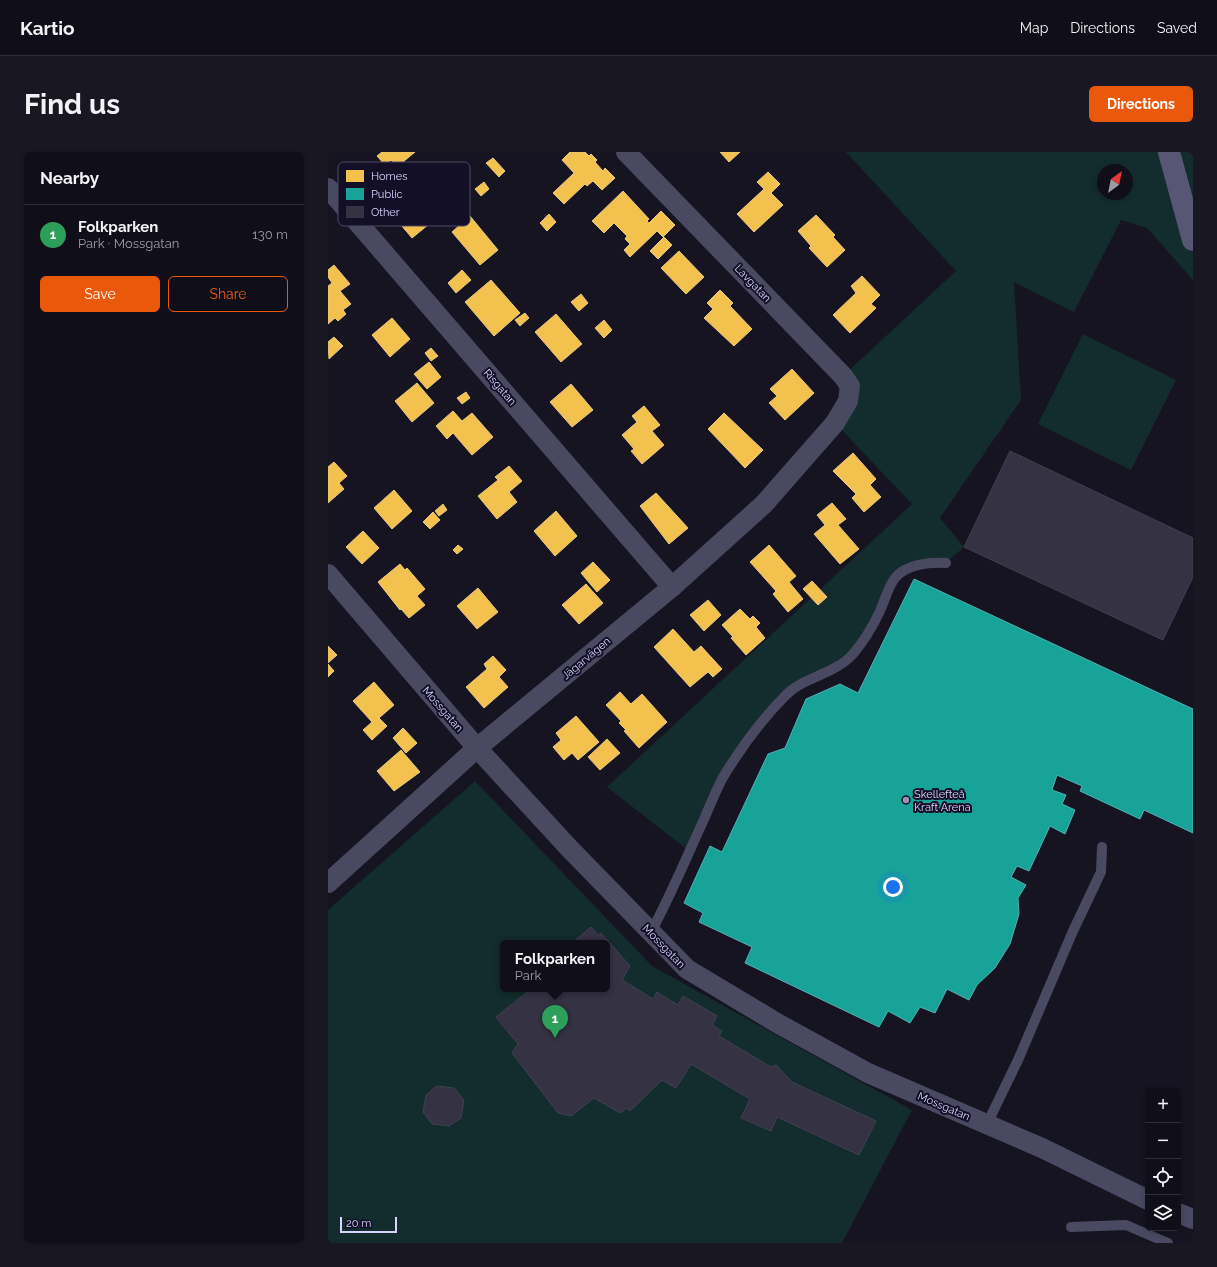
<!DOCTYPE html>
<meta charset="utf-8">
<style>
body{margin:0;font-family:Raleway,sans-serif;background:#191822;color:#f1f3f6}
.controls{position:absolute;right:12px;bottom:12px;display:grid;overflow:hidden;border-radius:6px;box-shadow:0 2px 6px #0003}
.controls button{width:36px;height:36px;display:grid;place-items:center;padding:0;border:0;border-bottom:1px solid #302f38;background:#100f19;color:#f1f3f6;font:20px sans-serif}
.compass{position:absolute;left:769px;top:12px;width:36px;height:36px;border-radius:50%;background:#100f19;box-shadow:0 2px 6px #0003;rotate:32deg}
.scale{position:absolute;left:12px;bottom:10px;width:57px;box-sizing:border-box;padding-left:4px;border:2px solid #d9d4ff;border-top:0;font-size:11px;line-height:14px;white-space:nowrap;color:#d9d4ff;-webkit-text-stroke:3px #130f26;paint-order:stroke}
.you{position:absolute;left:565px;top:735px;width:14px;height:14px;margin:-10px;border:3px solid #fff;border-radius:50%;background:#1a73e8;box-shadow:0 0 0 6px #1a73e833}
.badge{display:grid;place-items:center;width:26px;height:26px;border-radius:50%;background:#ea580c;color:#fff;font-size:13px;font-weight:700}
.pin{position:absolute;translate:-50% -33px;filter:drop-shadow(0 1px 2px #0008)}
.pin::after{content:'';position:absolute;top:21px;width:14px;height:12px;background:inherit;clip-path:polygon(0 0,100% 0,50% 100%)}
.popup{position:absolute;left:172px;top:788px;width:110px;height:52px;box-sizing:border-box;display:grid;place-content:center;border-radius:6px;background:#100f19;filter:drop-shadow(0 1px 3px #0005);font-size:13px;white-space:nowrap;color:#9c9ca2}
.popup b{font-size:15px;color:#f1f3f6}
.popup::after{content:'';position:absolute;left:50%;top:100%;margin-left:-8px;border:8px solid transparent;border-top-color:#100f19}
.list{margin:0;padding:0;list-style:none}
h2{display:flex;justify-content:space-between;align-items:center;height:52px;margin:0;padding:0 16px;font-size:17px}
h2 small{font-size:13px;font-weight:400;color:#9c9ca2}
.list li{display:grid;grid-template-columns:26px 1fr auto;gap:12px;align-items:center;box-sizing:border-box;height:60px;padding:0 16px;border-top:1px solid #302f38}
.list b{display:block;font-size:15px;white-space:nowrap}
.list p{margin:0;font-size:13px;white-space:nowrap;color:#9c9ca2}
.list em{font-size:13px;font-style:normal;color:#9c9ca2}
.actions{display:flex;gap:8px;padding:12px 16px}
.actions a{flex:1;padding:9px 0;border:1px solid #ea580c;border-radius:6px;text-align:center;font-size:14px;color:#ea580c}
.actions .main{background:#ea580c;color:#fff}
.icon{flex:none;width:22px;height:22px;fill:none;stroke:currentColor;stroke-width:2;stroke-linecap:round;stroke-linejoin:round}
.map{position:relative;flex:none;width:865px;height:1091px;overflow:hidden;border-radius:6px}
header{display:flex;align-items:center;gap:24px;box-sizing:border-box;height:56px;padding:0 20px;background:#100f19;border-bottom:1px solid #302f38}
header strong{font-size:19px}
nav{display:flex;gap:22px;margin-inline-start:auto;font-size:14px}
.intro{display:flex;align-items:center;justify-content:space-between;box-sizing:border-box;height:96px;padding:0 24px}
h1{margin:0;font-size:28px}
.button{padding:10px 18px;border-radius:6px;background:#ea580c;color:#fff;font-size:14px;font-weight:700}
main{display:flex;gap:24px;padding:0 24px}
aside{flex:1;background:#100f19;border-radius:6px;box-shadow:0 2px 6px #0003}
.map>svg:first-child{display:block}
.green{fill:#132c2d;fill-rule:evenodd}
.homes{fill:#f2c14e;stroke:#eac783}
.public{fill:#17a398;stroke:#51b2b7}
.building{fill:#343243;stroke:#433f54}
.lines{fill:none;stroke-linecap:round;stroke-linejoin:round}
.lane{stroke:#4a4962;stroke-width:10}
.street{stroke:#4a4962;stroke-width:20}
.secondary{stroke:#575674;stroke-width:22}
.poi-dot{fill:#9591b1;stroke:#130f26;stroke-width:1.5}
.labels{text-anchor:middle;stroke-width:4;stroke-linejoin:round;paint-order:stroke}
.street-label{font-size:11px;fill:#d9d4ff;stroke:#130f26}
.poi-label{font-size:11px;fill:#d9d4ff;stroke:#130f26;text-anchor:start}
.key{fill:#130f26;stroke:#4e4a67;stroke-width:1}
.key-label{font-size:11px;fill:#d9d4ff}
</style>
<header>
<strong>Kartio</strong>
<nav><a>Map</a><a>Directions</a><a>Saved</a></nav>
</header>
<div class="intro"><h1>Find us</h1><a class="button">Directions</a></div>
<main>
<aside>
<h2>Nearby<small></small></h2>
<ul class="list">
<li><span class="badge" style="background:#2e9e5b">1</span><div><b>Folkparken</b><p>Park · Mossgatan</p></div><em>130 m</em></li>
</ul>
<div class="actions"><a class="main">Save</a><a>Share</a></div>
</aside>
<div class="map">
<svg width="865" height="1091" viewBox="0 0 865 1091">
<rect width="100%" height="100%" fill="#161421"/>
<g class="green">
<path d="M518 0H865V128L819 76 793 68 746 160 686 130 693 248 612 366 636 395 618 411 576 418 531 494 469 535 420 589 361 699 279 635 584 352 507 271 515 224 628 119ZM775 18H799V42H775Z"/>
<path d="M755 182 848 228 803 318 710 272Z"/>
<path d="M147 629 324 814 584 958 514 1091H0V758ZM175 791H279V837H175Z"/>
</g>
<g class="homes">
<path d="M54 0H87L69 15 63 8 57 13 49 4Z"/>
<path d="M242 0H257L261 4 263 2 269 8 267 10 275 19 277 16 287 26 274 38 265 29 259 34 257 32 236 52 225 41 246 21 234 8Z"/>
<path d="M392 0H412L401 10Z"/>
<path d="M165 6 177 19 171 25 158 11Z"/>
<path d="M440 20 452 32 443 41 455 53 426 80 409 62 436 37 429 30Z"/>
<path d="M91 29 103 42 92 52 106 68 84 86 56 53 68 43 71 47Z"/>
<path d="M156 30 161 37 153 44 147 37Z"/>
<path d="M295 39 321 67 319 69 321 71 333 59 347 73 335 85 329 79 302 105 296 98 302 92 297 87 299 84 286 71 276 81 264 69Z"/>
<path d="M221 62 228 70 219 79 212 71Z"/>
<path d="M488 63 507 83 505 85 517 98 499 115 481 96 483 94 470 79Z"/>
<path d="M142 64 170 98 152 113 124 80Z"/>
<path d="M336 85 344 93 330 107 322 99Z"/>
<path d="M351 99 376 125 358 142 333 116Z"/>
<path d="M6 113 22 132 12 139 23 152 15 158 18 162 10 169 7 166 0 172V134L4 131 0 125V118Z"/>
<path d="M134 118 143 128 128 141 120 131Z"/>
<path d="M534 124 552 143 543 152 548 156 522 181 505 163 528 141 523 134Z"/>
<path d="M163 128 192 161 166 184 137 150Z"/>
<path d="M392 138 405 151 402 154 424 177 406 194 376 166 385 157 379 151Z"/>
<path d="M253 142 260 151 251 159 243 150Z"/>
<path d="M197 161 201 166 192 174 187 168Z"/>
<path d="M228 162 254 192 233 210 207 180Z"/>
<path d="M64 166 82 187 62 205 44 183Z"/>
<path d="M276 168 284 178 276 186 267 176Z"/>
<path d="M6 185 15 194 1 207 0 190Z"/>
<path d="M103 196 110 204 103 209 97 201Z"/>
<path d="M101 210 113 225 99 237 86 222Z"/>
<path d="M464 217 486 241 457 268 441 251 449 244 442 237Z"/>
<path d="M89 231 106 251 84 270 67 249Z"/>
<path d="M243 232 265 258 244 275 222 250Z"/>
<path d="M138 240 142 246 134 252 129 246Z"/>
<path d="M316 254 332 273 324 279 336 293 314 312 303 299 306 297 294 283 309 270 304 264Z"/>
<path d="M125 259 134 269 144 261 165 285 144 303 125 281 119 287 108 274Z"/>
<path d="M396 261 435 298 417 316 380 277Z"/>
<path d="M525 301 548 327 542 333 553 345 536 360 524 346 528 342 505 319Z"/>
<path d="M6 310 19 324 11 331 16 337 0 351V315Z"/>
<path d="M181 314 194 329 181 340 189 350 169 367 150 344 170 328 167 325Z"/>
<path d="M66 338 84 359 64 377 46 356Z"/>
<path d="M328 341 360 376 341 392 312 354Z"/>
<path d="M504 351 518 367 510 373 531 397 512 412 486 382 497 373 489 363Z"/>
<path d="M115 352 119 358 111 364 107 359Z"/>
<path d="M228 359 249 384 227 404 206 379Z"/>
<path d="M105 360 112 368 102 377 95 370Z"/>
<path d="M35 379 51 396 34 412 18 395Z"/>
<path d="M130 393 135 397 129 402 125 398Z"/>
<path d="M441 393 468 424 461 430 475 447 460 460 445 442 448 439 422 410Z"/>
<path d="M265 410 282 428 269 440 253 421Z"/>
<path d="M72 412 77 418 79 416 97 437 89 444 97 453 81 466 73 457 72 458 50 430Z"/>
<path d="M484 429 499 445 490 453 475 437Z"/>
<path d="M258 432 275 451 251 472 234 453Z"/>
<path d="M150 436 170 460 149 477 129 454Z"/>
<path d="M380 448 393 463 376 479 362 463Z"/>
<path d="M412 457 422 467 425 464 432 471 428 475 437 486 418 503 403 486 405 485 394 473Z"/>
<path d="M345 477 366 500 373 494 394 517 385 525 380 520 362 535 326 495Z"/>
<path d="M0 494 9 503 0 511Z"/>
<path d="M165 504 178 518 171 525 180 535 156 556 138 535 159 517 156 512Z"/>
<path d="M0 512 6 519 0 525Z"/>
<path d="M46 530 66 553 51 566 59 574 44 588 35 578 44 570 25 549Z"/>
<path d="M292 540 303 552 314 542 339 570 311 596 296 579 298 578 291 571 293 569 278 553Z"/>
<path d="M248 564 271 590 250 608 244 601 236 608 225 595 233 588 228 581Z"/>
<path d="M75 576 89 591 78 601 65 586Z"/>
<path d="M279 587 292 601 272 618 260 605Z"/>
<path d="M73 598 92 620 66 639 49 619Z"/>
</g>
<path class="public" d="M586 427 865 557V681L816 658 812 667 752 639 754 634 729 623 724 638 738 643 734 652 747 658 737 682 722 674 701 719 689 714 683 725 698 733 690 746 691 762 682 792 667 816 649 833 641 848 619 837 607 861 592 855 582 871 560 859 551 875 417 811 424 795 371 770 375 761 356 751 382 694 394 700 440 602 457 596 478 547 512 532 530 541Z"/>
<g class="building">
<path d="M682 299 865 386V425L835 488 636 395Z"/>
<path d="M263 775 270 783 273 781 302 814 294 828 325 847 329 840 350 853 355 844 389 864 384 873 394 879 391 884 443 915 448 913 464 930 548 969 531 1003 449 965 443 979 413 966 422 947 363 912 348 936 334 928 302 959 299 956 292 961 266 946 243 964 230 961 184 901 190 892 168 865 203 837H279V791H244Z"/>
<path d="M109 934 126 936 136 948 133 966 121 974 104 972 95 960 98 943Z"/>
</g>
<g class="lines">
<g class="lane">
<path d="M323 780C343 743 359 704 377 665 382 653 388 639 394 627 412 597 434 567 458 543 475 525 506 523 525 502 536 489 545 474 552 459 557 448 560 435 567 426 578 412 602 410 618 411"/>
<path d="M659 972 690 908 745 779 773 720 774 695"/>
<path d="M743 1075 798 1073 840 1091"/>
</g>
<g class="street">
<path d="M0 36 344 435"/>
<path d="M0 422 149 596 241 696 359 817 449 871 540 921 714 996 820 1048"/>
<path d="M0 731 149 596 344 435 436 352 507 271 520 249 522 234 515 224 298 0"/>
<path d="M850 1061 865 1067"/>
</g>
<path class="secondary" d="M841 0 865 88"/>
</g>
<circle class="poi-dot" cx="578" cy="648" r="4"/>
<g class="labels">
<g class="street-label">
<text transform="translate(425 131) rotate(46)" y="4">Lavgatan</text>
<text transform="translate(172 235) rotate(49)" y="4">Risgatan</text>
<text transform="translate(258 506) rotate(-40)" y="4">Jägarvägen</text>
<text transform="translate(115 557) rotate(49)" y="4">Mossgatan</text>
<text transform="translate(336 794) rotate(46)" y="4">Mossgatan</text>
<text transform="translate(616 954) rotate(23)" y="4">Mossgatan</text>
</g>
<g class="poi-label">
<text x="586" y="646">Skellefteå<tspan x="586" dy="13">Kraft Arena</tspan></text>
</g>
</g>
<rect x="10" y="10" width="132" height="64" rx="6" class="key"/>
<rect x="18" y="18" width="18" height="12" fill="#f2c14e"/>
<rect x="18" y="36" width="18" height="12" fill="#17a398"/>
<rect x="18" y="54" width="18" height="12" fill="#343243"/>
<g class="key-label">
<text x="43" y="28">Homes</text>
<text x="43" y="46">Public</text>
<text x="43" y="64">Other</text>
</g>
</svg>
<div class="controls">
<button>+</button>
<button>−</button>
<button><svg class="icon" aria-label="locate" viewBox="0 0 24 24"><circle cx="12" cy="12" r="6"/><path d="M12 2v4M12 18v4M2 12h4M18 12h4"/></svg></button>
<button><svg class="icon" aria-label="layers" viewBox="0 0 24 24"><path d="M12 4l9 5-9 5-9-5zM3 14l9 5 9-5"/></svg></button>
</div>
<svg class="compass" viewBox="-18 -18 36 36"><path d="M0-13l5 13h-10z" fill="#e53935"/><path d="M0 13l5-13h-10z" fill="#9c9ca2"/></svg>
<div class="scale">20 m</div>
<div class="you"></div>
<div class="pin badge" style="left:227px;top:886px;background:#2e9e5b">1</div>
<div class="popup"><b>Folkparken</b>Park</div>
</div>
</main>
